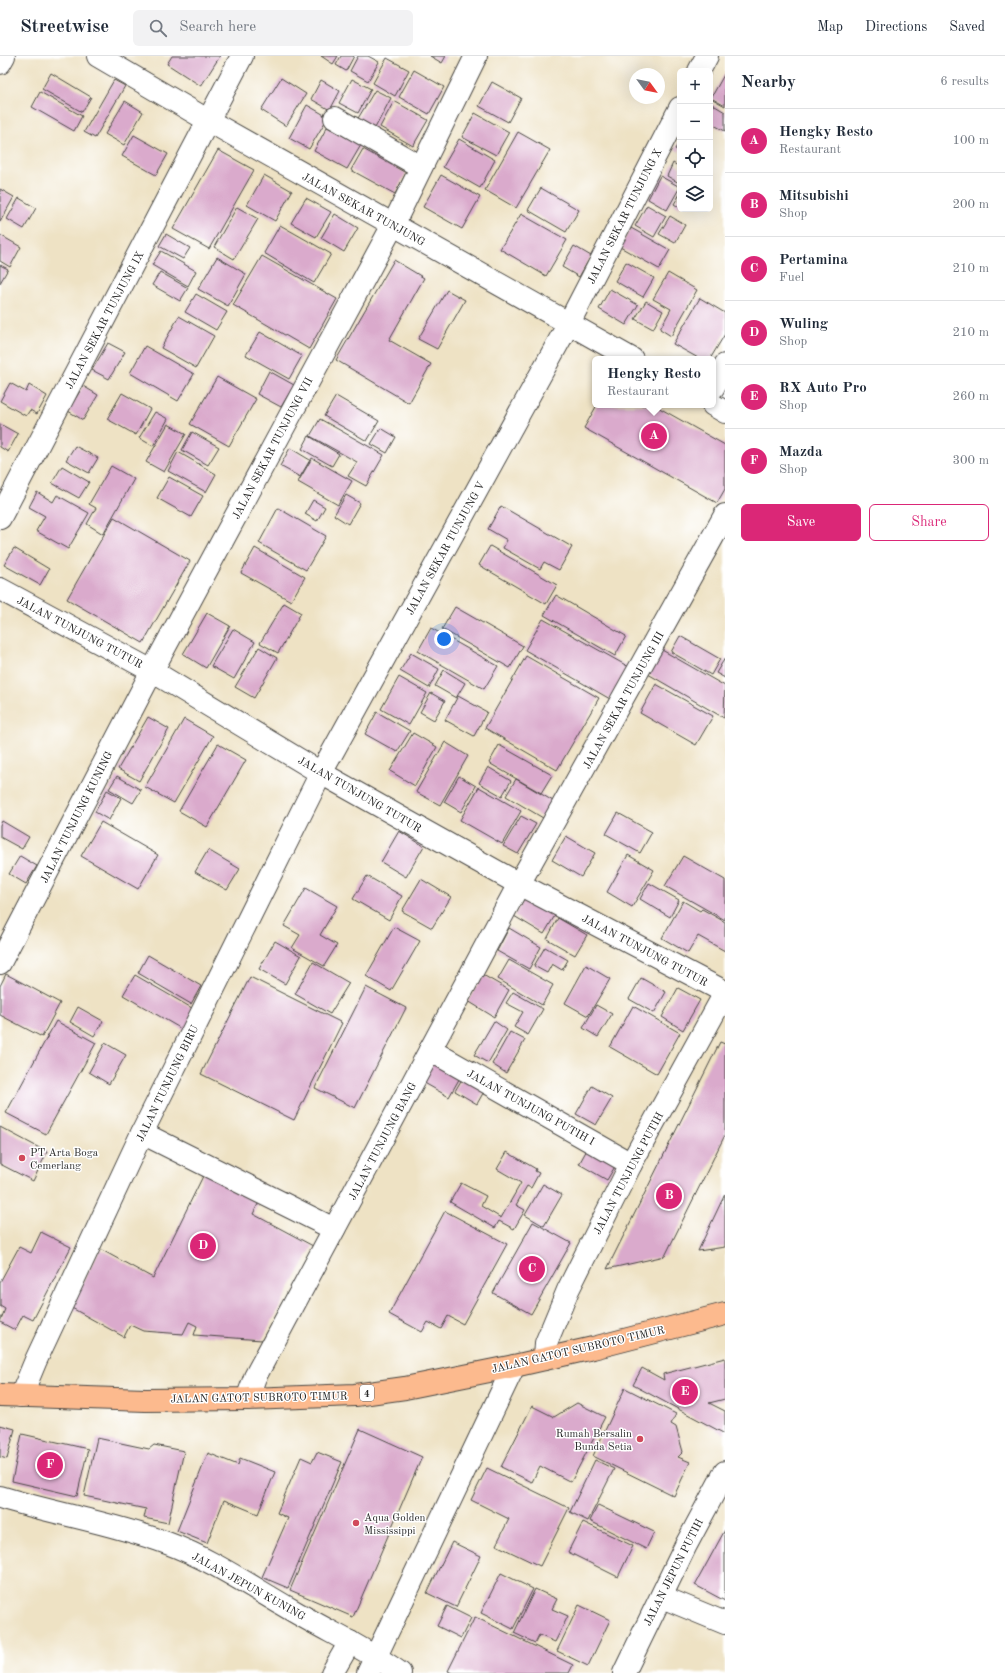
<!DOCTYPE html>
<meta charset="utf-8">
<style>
body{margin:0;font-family:"Old Standard TT",serif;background:#f2f2f3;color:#1f2937}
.controls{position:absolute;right:12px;top:12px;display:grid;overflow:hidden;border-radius:6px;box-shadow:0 4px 16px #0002}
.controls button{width:36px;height:36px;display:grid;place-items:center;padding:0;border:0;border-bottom:1px solid #e0e1e3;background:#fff;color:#1f2937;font:20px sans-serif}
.compass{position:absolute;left:629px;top:12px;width:36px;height:36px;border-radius:50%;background:#fff;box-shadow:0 4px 16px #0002;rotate:123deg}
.you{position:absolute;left:444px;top:583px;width:14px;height:14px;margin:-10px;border:3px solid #fff;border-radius:50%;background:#1a73e8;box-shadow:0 0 0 6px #1a73e833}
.badge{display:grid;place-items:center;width:26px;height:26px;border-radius:50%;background:#db2777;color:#fff;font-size:13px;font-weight:700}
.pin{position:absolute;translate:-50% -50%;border:2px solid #fff;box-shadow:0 1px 4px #0006}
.popup{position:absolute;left:592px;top:300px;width:124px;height:52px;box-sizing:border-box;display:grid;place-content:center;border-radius:6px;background:#fff;filter:drop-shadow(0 1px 3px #0005);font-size:13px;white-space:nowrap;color:#747a83}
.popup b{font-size:15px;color:#1f2937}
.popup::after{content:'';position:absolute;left:50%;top:100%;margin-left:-8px;border:8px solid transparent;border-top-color:#fff}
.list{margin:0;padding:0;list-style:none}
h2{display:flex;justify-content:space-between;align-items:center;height:52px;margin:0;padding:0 16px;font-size:17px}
h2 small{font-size:13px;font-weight:400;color:#747a83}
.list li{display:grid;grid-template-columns:26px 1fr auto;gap:12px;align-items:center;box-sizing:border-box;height:64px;padding:0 16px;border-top:1px solid #e0e1e3}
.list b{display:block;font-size:15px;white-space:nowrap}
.list p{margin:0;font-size:13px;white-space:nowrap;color:#747a83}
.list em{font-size:13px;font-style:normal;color:#747a83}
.actions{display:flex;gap:8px;padding:12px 16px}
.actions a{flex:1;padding:9px 0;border:1px solid #db2777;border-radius:6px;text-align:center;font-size:14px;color:#db2777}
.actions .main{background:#db2777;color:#fff}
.icon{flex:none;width:22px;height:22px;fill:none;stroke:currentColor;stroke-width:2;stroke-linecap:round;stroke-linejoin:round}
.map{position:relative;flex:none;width:725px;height:1617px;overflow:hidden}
header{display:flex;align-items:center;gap:24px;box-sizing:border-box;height:56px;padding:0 20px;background:#fff;border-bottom:1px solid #e0e1e3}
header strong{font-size:19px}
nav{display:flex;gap:22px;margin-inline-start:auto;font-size:14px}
.search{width:280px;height:36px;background:#f2f2f3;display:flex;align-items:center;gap:10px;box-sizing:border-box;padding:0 14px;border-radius:6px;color:#747a83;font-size:15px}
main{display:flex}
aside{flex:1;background:#fff}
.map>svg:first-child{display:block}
.building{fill:#daaacc}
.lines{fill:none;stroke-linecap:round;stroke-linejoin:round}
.street-casing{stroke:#484642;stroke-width:24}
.highway-casing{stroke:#484642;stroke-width:24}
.street{stroke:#fff;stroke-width:22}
.highway{stroke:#fcba8e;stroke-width:22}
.poi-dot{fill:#d1495b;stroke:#fff;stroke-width:1.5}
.labels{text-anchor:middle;stroke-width:3;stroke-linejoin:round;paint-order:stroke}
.shield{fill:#fff;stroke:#6b6b6b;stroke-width:1}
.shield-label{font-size:10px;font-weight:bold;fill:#2b2b2b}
.street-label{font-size:11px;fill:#2b2b2b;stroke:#fff}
.poi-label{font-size:11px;fill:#2b2b2b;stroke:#fff;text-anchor:start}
</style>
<header>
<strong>Streetwise</strong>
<div class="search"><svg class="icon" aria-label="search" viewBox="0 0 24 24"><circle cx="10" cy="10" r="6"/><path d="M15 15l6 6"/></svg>Search here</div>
<nav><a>Map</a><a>Directions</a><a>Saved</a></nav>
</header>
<main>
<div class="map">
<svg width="725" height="1617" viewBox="0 0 725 1617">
<rect width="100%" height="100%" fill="#fff"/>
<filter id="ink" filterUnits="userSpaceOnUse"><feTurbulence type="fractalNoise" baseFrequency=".025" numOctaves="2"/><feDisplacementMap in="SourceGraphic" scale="8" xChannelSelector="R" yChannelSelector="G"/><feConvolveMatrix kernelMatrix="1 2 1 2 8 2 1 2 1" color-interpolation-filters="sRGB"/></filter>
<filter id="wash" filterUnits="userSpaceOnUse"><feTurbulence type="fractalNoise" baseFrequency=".012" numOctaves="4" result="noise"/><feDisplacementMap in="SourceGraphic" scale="16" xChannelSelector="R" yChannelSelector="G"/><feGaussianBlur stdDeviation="0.9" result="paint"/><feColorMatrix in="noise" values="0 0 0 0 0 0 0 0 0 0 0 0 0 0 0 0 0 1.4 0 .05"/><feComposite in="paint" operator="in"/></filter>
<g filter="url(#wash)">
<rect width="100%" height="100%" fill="#eee2c4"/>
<g id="blocks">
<g class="building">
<path d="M172 0H220L201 30 167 8Z"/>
<path d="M321 0H338L333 8Z"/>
<path d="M341 0H354L346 15 336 9Z"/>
<path d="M358 0H368L379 6 368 25 350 15Z"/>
<path d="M430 0H446L442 7Z"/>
<path d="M387 2 409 14 395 40 373 27Z"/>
<path d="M414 14 444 31 429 58 399 41Z"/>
<path d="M51 17 91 41 82 56 42 33Z"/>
<path d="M725 17V50L711 42Z"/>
<path d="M281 22 306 38 286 70 261 54Z"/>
<path d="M352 23 371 33 358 57 339 47Z"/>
<path d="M114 24 125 30 95 82 84 76Z"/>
<path d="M321 24 340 35 330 54 311 43Z"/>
<path d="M492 26 521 42 508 66 479 50Z"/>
<path d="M375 34 391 42 374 74 357 64Z"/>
<path d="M40 36 82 60 74 75 32 51Z"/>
<path d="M125 45 143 56 124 89 105 78Z"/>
<path d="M394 45 428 64 413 90 380 71Z"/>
<path d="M710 47 725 56V75L710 67Z"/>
<path d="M307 49 328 61 309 93 289 82Z"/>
<path d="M475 57 509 76 496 99 462 81Z"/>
<path d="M327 71 361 89 347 113 314 95Z"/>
<path d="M518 76 550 94 516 152 485 134Z"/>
<path d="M134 79 168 98 156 119 122 100Z"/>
<path d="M459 83 495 104 480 132 443 111Z"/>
<path d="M680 85V96L675 93Z"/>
<path d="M363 93 406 117 395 138 351 114Z"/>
<path d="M218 94 254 114 209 193 173 173Z"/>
<path d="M673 107 680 111 679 127 667 120Z"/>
<path d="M264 119 292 135 275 165 247 149Z"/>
<path d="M441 119 480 141 462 173 423 151Z"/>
<path d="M660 120 680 131 667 154 648 143Z"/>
<path d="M541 132 579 154 566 176 528 154Z"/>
<path d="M0 133 14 141 0 166Z"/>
<path d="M680 138V152L674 148Z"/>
<path d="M19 142 36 152 24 173 7 163Z"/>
<path d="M306 142 331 156 316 181 291 167Z"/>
<path d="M647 149 666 160 654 181 635 170Z"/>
<path d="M237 151 258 163 234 203 214 191Z"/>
<path d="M335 158 358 172 344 196 321 182Z"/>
<path d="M521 158 567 184 546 220 500 193Z"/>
<path d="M670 160 685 169 675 187 659 178Z"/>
<path d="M280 169 331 198 314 227 264 197Z"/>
<path d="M631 172 670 194 659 213 620 191Z"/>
<path d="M166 178 190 192 183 203 159 190Z"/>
<path d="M0 179 21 191 10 211 0 205Z"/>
<path d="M574 190 591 200 579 221 562 211Z"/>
<path d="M161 195 196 215 188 230 152 209Z"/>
<path d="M262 200 337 243 309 293 233 249Z"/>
<path d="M217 201 246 218 228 250 198 233Z"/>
<path d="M394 204 424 222 389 284 431 308 409 347 336 304Z"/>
<path d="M626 206 654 222 643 241 615 225Z"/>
<path d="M0 209 8 213 0 227Z"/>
<path d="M160 216 188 232 180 245 152 229Z"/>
<path d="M668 217 697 234 671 280 660 273 671 253 653 243Z"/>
<path d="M610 233 638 249 626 269 599 253Z"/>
<path d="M447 234 465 244 437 293 418 283Z"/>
<path d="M196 238 227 256 216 274 185 256Z"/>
<path d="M700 242 725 257V278L710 303H700L673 288Z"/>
<path d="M646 245 663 255 653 273 635 263Z"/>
<path d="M179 260 214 280 196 312 161 292Z"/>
<path d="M260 276 302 300 289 323 246 299Z"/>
<path d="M108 287 125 296 109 323 92 314Z"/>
<path d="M145 290 194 318 178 345 130 317Z"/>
<path d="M269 315 294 329 281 351 257 338Z"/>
<path d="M217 321 256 343 229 390 190 368Z"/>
<path d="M10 327 26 336 29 329 47 340 37 358 30 354 26 360 0 345Z"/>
<path d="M83 330 98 339 83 364 68 355Z"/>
<path d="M122 337 150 353 136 379 107 363Z"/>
<path d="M336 340 379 365 367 385 324 360Z"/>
<path d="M597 349H654L725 389V433L717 447 584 372Z"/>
<path d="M155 356 168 363 153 390 139 382Z"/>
<path d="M320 363 384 399 366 430 348 420 357 406 310 380Z"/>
<path d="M0 368 18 378 8 396 0 391Z"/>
<path d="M168 368 186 378 164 416 146 406Z"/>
<path d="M381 372 396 381 387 397 371 388Z"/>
<path d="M192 376 219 391 208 409 182 394Z"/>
<path d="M309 380 339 398 332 410 302 393Z"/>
<path d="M75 390 98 402 89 417 66 404Z"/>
<path d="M290 392 310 404 300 421 280 410Z"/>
<path d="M178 396 216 418 206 436 168 415Z"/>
<path d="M312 402 352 425 338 449 298 426Z"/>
<path d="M62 410 89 426 79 442 52 427Z"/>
<path d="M111 410 134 423 103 478 87 468 96 452 89 448Z"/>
<path d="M169 421 203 440 191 461 157 442Z"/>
<path d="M37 436 53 446 57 439 89 457 68 493 36 475 45 460 29 451Z"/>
<path d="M346 439 360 447 348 468 334 459Z"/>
<path d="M313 444 325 451 317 465 305 458Z"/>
<path d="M501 450 572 491 559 514 544 506 540 513 503 492 507 484 488 473Z"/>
<path d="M278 452 326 480 306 514 259 487Z"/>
<path d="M114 461 190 505 143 587 67 543Z"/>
<path d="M490 490 557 529 546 548 479 509Z"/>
<path d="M14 492 49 513 40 529 4 509Z"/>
<path d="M255 492 305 521 291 545 241 517Z"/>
<path d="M556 539 626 580 615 600 544 559Z"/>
<path d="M284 547 301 557 278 597 260 587Z"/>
<path d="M455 551 523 590 510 612 442 573Z"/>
<path d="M207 557 230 570 206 612 183 598Z"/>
<path d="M543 563 629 611 610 643 525 594Z"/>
<path d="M431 572 498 610 484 633 418 595Z"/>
<path d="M233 573 255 586 234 623 211 610Z"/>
<path d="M680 580 720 603 711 619 671 596Z"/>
<path d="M259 591 277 602 254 642 235 631Z"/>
<path d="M662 594 725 630 724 662 648 618Z"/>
<path d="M411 597 439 613 429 632 400 615Z"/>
<path d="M526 600 599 642 557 714 485 672Z"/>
<path d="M725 602V622L716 617Z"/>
<path d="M444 614 465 627 456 642 435 630Z"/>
<path d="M399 621 427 637 409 669 381 653Z"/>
<path d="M656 628 713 660 696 689 640 657Z"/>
<path d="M431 637 445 645 434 664 420 656Z"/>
<path d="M458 640 487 656 474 680 445 664Z"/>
<path d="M377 656 410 675 397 696 365 678Z"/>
<path d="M148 661 169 673 139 725 118 713Z"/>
<path d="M184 663 213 680 174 747 145 731Z"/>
<path d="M413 677 437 691 415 730 390 715Z"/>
<path d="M445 686 468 700 440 749 416 736Z"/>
<path d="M218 688 246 704 207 771 179 755Z"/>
<path d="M499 689 552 719 541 737 489 707Z"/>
<path d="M488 711 511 725 502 740 479 727Z"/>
<path d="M117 720 141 734 133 747 109 733Z"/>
<path d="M459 720 476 730 461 756 444 746Z"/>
<path d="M516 723 553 745 543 762 506 740Z"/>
<path d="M479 731 521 755 502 788 460 764Z"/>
<path d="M107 734 121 742 109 764 95 756Z"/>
<path d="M618 757 652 776 640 797 606 778Z"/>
<path d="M521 760 536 768 518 798 503 790Z"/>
<path d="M2 765 29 781 22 793 0 781V769Z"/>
<path d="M101 766 158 799 138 833 81 800Z"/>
<path d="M399 775 424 790 406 821 381 806Z"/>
<path d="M566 780 595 797 581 821 552 804Z"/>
<path d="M208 794 240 813 227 834 195 816Z"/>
<path d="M628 799 654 814 632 851 607 836Z"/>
<path d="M20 800 37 810 26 828 9 818Z"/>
<path d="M683 800 725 824V864L665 830Z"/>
<path d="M367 820 402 840 389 864 353 843Z"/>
<path d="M421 823 451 841 432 872 402 855Z"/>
<path d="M649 827 679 844 670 861 640 843Z"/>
<path d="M306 832 337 850 320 879 337 889 324 910 292 892 300 879 284 870Z"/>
<path d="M527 838 557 856 544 878 514 860Z"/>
<path d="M683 845 700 855 702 853 725 866V895L698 880 688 897 662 882Z"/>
<path d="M558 862 587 879 575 899 547 883Z"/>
<path d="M394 871 420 885 391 935 366 920Z"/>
<path d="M509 872 541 891 529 913 497 895Z"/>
<path d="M275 885 301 900 285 928 259 913Z"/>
<path d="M545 891 568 904 562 914 552 908 547 917 534 910Z"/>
<path d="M148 899 201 930 191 948 138 917Z"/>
<path d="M509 904 553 929 542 949 498 923Z"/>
<path d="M313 906 349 927 330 958 295 938Z"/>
<path d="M586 909 610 923 588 960 565 947Z"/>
<path d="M6 918 60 947 42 981 0 959V930Z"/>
<path d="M135 919 197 955 185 975 123 939Z"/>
<path d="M483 919 509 934 494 961 468 945Z"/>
<path d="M250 921 342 967 294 1064 201 1018Z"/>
<path d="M641 922 666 936 654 957 629 943Z"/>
<path d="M366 931 406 952 355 1052 315 1032Z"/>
<path d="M678 932 700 944 683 974 662 961Z"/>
<path d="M513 936 543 953 528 979 514 971 523 956 506 947Z"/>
<path d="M596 949 612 958 598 981 583 972Z"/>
<path d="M633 950 680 977 657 1018 610 991Z"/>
<path d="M78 951 103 965 94 980 70 966Z"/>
<path d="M56 965 96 987 46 1078 6 1057Z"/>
<path d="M494 965 507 974 488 1007 474 999Z"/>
<path d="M510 976 525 984 506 1017 492 1008Z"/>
<path d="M720 986 725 988V1079L665 1200 607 1213Z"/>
<path d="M105 987 126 999 109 1028 89 1016Z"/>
<path d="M434 1002 462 1018 449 1041 421 1025Z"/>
<path d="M465 1018 487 1030 477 1048 455 1035Z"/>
<path d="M592 1030 612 1042 596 1069 576 1058Z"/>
<path d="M0 1071 47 1096 33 1125 0 1108Z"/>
<path d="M589 1090 617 1107 607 1124 579 1108Z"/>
<path d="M507 1096 536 1113 535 1115 539 1117 531 1132 527 1130 516 1149 525 1154 514 1173 499 1165 495 1172 450 1146 461 1127 486 1140 481 1150 501 1162 521 1127 497 1113Z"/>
<path d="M206 1114 261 1142 253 1158 313 1190 262 1284 194 1279 197 1270 189 1266 183 1278 143 1275 130 1269 124 1281 70 1251 100 1193 153 1222Z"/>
<path d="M543 1128 562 1139 544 1170 525 1159Z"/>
<path d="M725 1138V1191L698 1195Z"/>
<path d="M445 1155 507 1188 463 1268 448 1260 441 1273 428 1266 422 1276 389 1258Z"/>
<path d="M533 1166 571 1187 531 1258 493 1237Z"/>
<path d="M41 1176 71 1191 33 1264 23 1259 15 1274 0 1266 5 1253 0 1250V1226L19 1191 31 1197Z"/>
<path d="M725 1302V1343L709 1347 725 1355V1378L633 1329 642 1312 664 1324 663 1318Z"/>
<path d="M625 1332 676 1358 671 1368 676 1371 683 1396 678 1401 690 1406 674 1440 593 1400Z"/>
<path d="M577 1347 605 1361 571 1426 540 1410 532 1426 501 1411 532 1350 554 1361Z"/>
<path d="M0 1369 15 1373 7 1403 0 1401Z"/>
<path d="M360 1373 422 1401 353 1561 290 1534Z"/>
<path d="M22 1378 88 1393 77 1440 12 1425Z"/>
<path d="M97 1382 149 1393 154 1389 184 1395 168 1467 144 1462 146 1453 84 1440Z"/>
<path d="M317 1396 342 1406 288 1532 262 1521 288 1462 277 1457 301 1401 312 1406Z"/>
<path d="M208 1397 238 1409 240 1402 275 1416 258 1458 224 1444 207 1487 177 1475Z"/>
<path d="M595 1404 614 1413 588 1465 570 1456Z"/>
<path d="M487 1412 569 1452 540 1510 496 1489 509 1463 471 1444Z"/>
<path d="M598 1449 654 1476 646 1493 590 1465Z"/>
<path d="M583 1466 633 1490 618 1521 568 1496Z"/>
<path d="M725 1474V1545L695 1529Z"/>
<path d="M452 1486 481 1500 456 1551 427 1537Z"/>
<path d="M501 1517 533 1533 513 1573 481 1557Z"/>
<path d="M535 1533 557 1543 552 1553 568 1560 555 1586 539 1579 535 1587 514 1577Z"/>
<path d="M579 1549 610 1564 588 1610 557 1595Z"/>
<path d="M447 1550 471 1562 461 1582 437 1570Z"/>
<path d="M475 1561 573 1609 569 1617H452L448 1615Z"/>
</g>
</g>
</g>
<g filter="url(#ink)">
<use href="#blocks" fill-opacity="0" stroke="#484642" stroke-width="1"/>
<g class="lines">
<g class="street-casing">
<g id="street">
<path d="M98 0 209 65 632 303"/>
<path d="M0 7 4 0"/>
<path d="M699 15 707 0"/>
<path d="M335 62 421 111"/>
<path d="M713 332 725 309"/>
<path d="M713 349 725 356"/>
<path d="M0 462 242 0"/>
<path d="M0 533 152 615 321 717 519 828 725 936"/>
<path d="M0 907 152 615 393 169 476 0"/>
<path d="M430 994 631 1108"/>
<path d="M142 1077 334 1173"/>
<path d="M545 1303 546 1287 568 1234 631 1108 725 937"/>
<path d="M21 1340 36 1304 142 1077 321 717 569 267 680 52"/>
<path d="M247 1343 255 1321 519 828 725 459"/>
<path d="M0 1441C55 1458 113 1467 167 1487 211 1503 250 1530 290 1553 327 1575 365 1592 400 1617"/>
<path d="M662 1541 725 1567"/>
<path d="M332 1617 350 1586"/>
<path d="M368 1617 514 1310"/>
<path d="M624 1617 686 1489 725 1416"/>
</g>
</g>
<g class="highway-casing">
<path id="highway" d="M0 1339 145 1344 247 1343 355 1339 405 1332 514 1310 593 1292 725 1258"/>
</g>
<use href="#street" class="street"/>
<use href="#highway" class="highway"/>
</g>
</g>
<g class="poi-dot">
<circle cx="22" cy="1102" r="4"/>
<circle cx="640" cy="1383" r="4"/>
<circle cx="356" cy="1467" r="4"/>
</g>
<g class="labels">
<rect class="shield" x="360" y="1329" width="14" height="16" rx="3"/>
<g class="shield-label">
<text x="367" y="1341">4</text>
</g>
<g class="street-label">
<text transform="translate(364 153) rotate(29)" y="4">JALAN SEKAR TUNJUNG</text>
<text transform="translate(624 160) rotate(-63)" y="4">JALAN SEKAR TUNJUNG X</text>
<text transform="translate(104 264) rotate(-62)" y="4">JALAN SEKAR TUNJUNG IX</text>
<text transform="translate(272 392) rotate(-62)" y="4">JALAN SEKAR TUNJUNG VII</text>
<text transform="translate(445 492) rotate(-61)" y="4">JALAN SEKAR TUNJUNG V</text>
<text transform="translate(80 576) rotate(28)" y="4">JALAN TUNJUNG TUTUR</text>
<text transform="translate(623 644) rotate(-61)" y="4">JALAN SEKAR TUNJUNG III</text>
<text transform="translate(360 738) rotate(30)" y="4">JALAN TUNJUNG TUTUR</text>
<text transform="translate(76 761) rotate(-63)" y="4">JALAN TUNJUNG KUNING</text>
<text transform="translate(645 894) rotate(28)" y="4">JALAN TUNJUNG TUTUR</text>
<text transform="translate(167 1027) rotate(-64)" y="4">JALAN TUNJUNG BIRU</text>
<text transform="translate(531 1051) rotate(29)" y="4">JALAN TUNJUNG PUTIH I</text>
<text transform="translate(382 1085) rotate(-62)" y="4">JALAN TUNJUNG BANG</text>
<text transform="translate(628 1117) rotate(-62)" y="4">JALAN TUNJUNG PUTIH</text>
<text transform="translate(578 1293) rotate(-13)" y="4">JALAN GATOT SUBROTO TIMUR</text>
<text transform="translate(259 1341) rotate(-1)" y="4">JALAN GATOT SUBROTO TIMUR</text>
<text transform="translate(673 1516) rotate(-63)" y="4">JALAN JEPUN PUTIH</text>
<text transform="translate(249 1530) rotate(29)" y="4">JALAN JEPUN KUNING</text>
</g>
<g class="poi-label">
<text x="30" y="1100">PT Arta Boga<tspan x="30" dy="13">Cemerlang</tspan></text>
<text x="632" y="1381" text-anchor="end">Rumah Bersalin<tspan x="632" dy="13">Bunda Setia</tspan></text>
<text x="364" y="1465">Aqua Golden<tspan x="364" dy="13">Mississippi</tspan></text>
</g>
</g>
</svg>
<div class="controls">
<button>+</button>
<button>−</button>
<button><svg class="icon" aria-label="locate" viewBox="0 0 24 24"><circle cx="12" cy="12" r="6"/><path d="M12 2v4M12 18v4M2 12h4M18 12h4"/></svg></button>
<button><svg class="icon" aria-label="layers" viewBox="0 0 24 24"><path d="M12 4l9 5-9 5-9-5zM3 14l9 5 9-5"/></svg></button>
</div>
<svg class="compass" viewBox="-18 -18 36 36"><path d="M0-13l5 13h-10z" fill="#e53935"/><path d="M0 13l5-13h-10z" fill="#747a83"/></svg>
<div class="you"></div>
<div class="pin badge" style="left:654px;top:380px">A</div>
<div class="popup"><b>Hengky Resto</b>Restaurant</div>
<div class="pin badge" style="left:669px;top:1140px">B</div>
<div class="pin badge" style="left:532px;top:1213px">C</div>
<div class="pin badge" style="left:203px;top:1190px">D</div>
<div class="pin badge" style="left:685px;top:1336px">E</div>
<div class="pin badge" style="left:50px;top:1409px">F</div>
</div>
<aside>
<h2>Nearby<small>6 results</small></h2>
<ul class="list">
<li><span class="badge">A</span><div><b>Hengky Resto</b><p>Restaurant</p></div><em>100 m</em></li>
<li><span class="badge">B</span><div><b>Mitsubishi</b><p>Shop</p></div><em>200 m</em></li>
<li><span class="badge">C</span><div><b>Pertamina</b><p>Fuel</p></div><em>210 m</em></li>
<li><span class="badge">D</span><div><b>Wuling</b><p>Shop</p></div><em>210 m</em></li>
<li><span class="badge">E</span><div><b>RX Auto Pro</b><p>Shop</p></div><em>260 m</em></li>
<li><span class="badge">F</span><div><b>Mazda</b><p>Shop</p></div><em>300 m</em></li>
</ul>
<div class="actions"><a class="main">Save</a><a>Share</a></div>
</aside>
</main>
